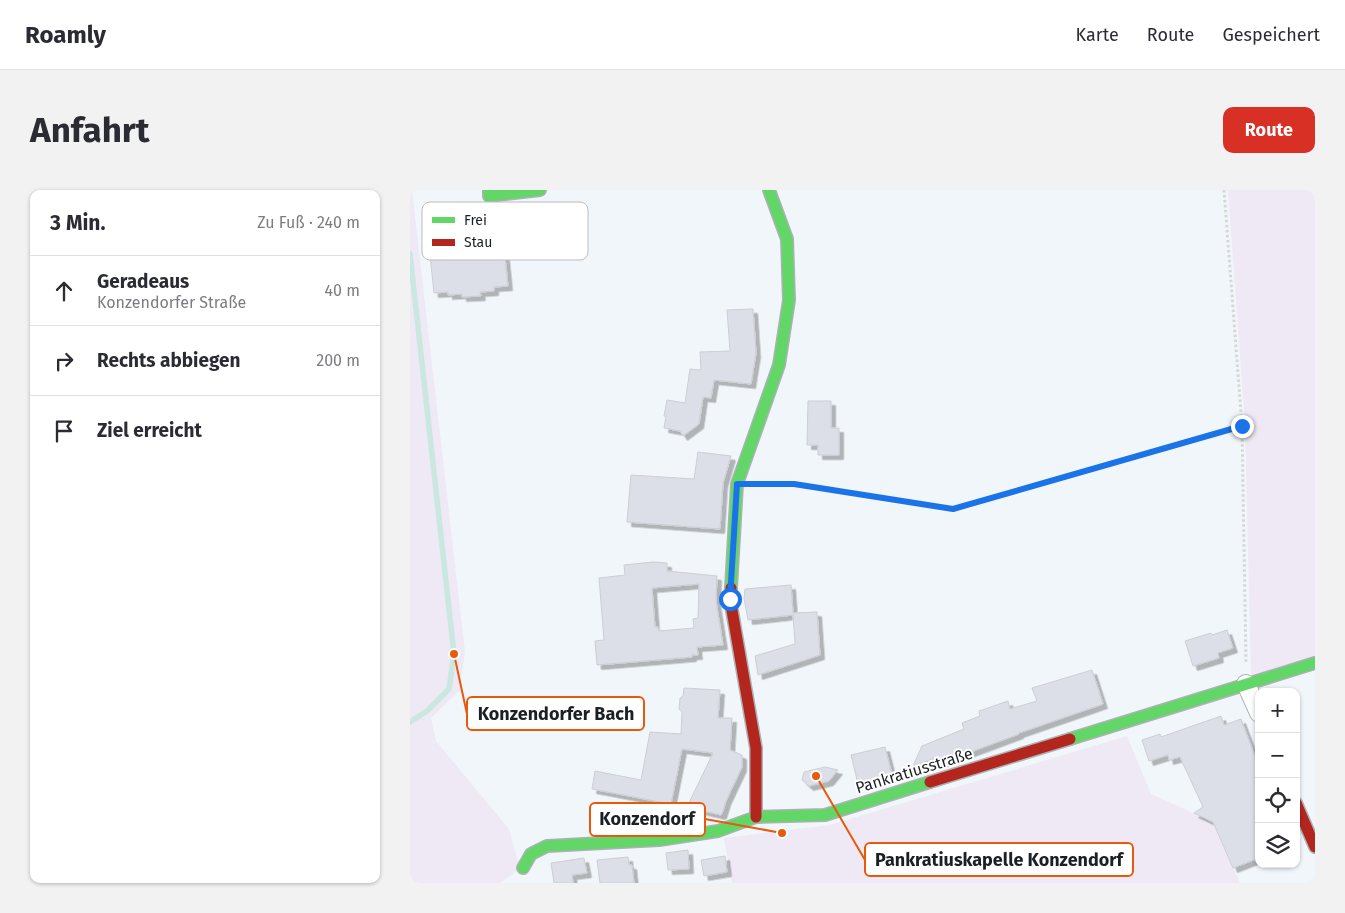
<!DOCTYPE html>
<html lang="de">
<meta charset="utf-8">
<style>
body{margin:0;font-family:"Fira Sans",sans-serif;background:#f2f2f3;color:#2b2b33}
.controls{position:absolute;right:15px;bottom:15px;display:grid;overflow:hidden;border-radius:10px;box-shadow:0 1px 4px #0004}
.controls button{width:45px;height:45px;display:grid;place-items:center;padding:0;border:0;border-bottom:1px solid #e1e1e2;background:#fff;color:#2b2b33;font:25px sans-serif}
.stop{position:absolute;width:15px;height:15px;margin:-11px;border:4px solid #1a73e8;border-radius:50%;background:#fff}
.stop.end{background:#1a73e8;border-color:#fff;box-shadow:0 1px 5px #0008}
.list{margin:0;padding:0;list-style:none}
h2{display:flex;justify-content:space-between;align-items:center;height:65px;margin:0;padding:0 20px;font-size:21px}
h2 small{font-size:16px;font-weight:400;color:#7c7c81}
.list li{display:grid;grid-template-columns:32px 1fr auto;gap:15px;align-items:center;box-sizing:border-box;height:70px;padding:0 20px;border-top:1px solid #e1e1e2}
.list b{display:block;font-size:19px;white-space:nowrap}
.list p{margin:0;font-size:16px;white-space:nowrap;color:#7c7c81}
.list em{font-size:16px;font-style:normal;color:#7c7c81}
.icon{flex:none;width:28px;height:28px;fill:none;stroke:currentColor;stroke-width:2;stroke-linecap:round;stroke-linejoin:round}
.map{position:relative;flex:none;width:905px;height:693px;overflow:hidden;border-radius:10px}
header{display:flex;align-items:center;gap:30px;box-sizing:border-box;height:70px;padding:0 25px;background:#fff;border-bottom:1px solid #e1e1e2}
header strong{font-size:24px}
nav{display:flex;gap:28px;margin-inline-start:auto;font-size:18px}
.intro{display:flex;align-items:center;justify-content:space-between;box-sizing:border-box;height:120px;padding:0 30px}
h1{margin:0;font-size:35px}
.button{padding:12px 22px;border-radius:10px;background:#d93025;color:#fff;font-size:18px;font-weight:700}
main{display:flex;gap:30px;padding:0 30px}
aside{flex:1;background:#fff;border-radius:10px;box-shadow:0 1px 4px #0004}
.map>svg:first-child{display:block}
.green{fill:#eee9f5}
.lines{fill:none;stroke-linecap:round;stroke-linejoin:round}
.stream{stroke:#cae7e0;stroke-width:5.5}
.building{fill:#dcdfe7;stroke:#ccced3;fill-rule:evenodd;filter:url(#shadow)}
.street-casing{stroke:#acb1b5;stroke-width:20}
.fast-casing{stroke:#acb1b5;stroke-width:14}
.jam-casing{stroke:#acb1b5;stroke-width:14}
.path{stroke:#d5d7d7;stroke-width:3;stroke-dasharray:2.5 2.5;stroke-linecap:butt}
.street{stroke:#fdfefe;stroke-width:18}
.fast{stroke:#63d668;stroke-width:11}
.jam{stroke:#b3261e;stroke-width:11}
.route{stroke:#1a73e8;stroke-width:6}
.labels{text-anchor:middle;stroke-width:4;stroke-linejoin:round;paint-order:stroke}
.street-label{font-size:16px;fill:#1b2024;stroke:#fff}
.key{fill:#fff;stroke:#bbbcbd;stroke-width:1}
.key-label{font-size:14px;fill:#1b2024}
.leader{fill:none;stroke:#e8590c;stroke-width:2}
.callout-dot{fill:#e8590c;stroke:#fff;stroke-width:2}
.callout{fill:#fff;stroke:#e8590c;stroke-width:2}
.callout-label{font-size:18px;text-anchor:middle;font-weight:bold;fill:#1b2024}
</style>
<header>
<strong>Roamly</strong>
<nav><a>Karte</a><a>Route</a><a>Gespeichert</a></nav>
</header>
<div class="intro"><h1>Anfahrt</h1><a class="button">Route</a></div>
<main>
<aside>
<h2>3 Min.<small>Zu Fuß · 240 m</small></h2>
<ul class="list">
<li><svg class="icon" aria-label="ahead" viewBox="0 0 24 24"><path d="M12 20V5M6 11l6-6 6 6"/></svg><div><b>Geradeaus</b><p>Konzendorfer Straße</p></div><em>40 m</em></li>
<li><svg class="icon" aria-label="right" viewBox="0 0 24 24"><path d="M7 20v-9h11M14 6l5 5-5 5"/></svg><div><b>Rechts abbiegen</b></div><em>200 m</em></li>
<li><svg class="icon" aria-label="arrive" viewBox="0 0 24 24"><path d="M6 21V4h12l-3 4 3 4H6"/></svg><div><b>Ziel erreicht</b></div></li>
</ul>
</aside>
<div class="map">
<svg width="905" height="693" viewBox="0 0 905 693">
<defs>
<filter id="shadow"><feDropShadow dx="4.5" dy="4.5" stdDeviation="0" flood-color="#0004"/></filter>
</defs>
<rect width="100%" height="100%" fill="#f1f6fa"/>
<g class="green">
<path d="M0 0H2L55 462 50 500 21 528 26 551 99 639 110 679 90 693H0Z"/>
<path d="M818 0H905V468L841 485 835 235Z"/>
<path d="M717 546 741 604 803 632 830 693H322L314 648 420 635Z"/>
</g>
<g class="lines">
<path class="stream" d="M0 64 44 464 39 499 17 521 0 532"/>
</g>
<g class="building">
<path d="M82 53V59L94 57 98 96 84 97V101L70 102 71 106 52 107V104L38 105V102L24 103 20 65 32 64V58Z"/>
<path d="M343 119 346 163 341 194 304 190 301 208 293 207 289 234 273 246 270 241 254 238 256 226H254L257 210 275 213 280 179 291 180 290 162 320 161 317 120Z"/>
<path d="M398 211H421V238H429V265H408V255H397Z"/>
<path d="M288 262 321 266 313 293 310 339 217 332 221 285 284 289Z"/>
<path d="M243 372 257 373V381L307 386 306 411 313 455 287 457 288 465H282V467L187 475 185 451 194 450 189 388 215 385 214 375ZM289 394 288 428 283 429 284 438 249 441 248 437H245L242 398Z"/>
<path d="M381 395 383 423 407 422 410 465 348 485 345 466 385 454 383 425 338 430 334 408 335 399Z"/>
<path d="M817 440 823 458 808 463 809 468 783 476 775 451 801 443 802 445Z"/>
<path d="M682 480 693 514 609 543V544L531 573 528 567 503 576 512 556 554 539 552 533 570 526 569 521 598 511 600 519 627 511 622 498Z"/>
<path d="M274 498 310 500 308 528H322L320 560 332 565V577L316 611 312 624 311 625 277 617 303 563 272 559 261 614 182 599 185 581 231 590 240 542 271 544 272 522 269 519 270 508 273 506Z"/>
<path d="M811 526 814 535 831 529 849 577V668L823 678 803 632 784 623 793 617 770 567 759 570 758 565 739 571 732 550 750 544 751 547Z"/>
<path d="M475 557 482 585 448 594 441 565Z"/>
<path d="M415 577 428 580 419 591 399 596 392 590 394 582Z"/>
<path d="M278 660 279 679 258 680 256 663Z"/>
<path d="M315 666 317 682 294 686 291 670Z"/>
<path d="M218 667 219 675H222L224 693H190L187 670Z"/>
<path d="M174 668 177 683 162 685 163 693H144L141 673Z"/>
</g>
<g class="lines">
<g class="street-casing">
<path id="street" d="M836 494 849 523"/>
</g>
<g class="fast-casing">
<g id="fast">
<path d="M79 0V6L130 0"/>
<path d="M321 398 327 294 369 175 379 110 377 49 359 0"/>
<path d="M660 549 905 473"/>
<path d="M113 678 121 664 137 656 249 650 308 641 346 627 415 625 520 592"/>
</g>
</g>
<g class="jam-casing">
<g id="jam">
<path d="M321 398 320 409 346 558V627"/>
<path d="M520 592 660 549"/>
<path d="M886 613 905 657"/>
</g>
</g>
<g class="path">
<path d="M814 0 832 236 836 474"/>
<path d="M349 294H384L543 319 832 236"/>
</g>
<use href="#street" class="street"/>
<use href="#fast" class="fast"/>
<use href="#jam" class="jam"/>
</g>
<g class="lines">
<path class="route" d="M320 409 327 294H384L543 319 832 236"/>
</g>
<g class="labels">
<g class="street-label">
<text transform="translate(504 580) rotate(-17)" y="6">Pankratiusstraße</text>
</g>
</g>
<rect x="12" y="12" width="166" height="58" rx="8" class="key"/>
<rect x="22" y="27" width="23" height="6" fill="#63d668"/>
<rect x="22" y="49" width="23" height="7" fill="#b3261e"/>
<g class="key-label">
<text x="54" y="35">Frei</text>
<text x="54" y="57">Stau</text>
</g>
<path class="leader" d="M44 464L57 524M372 643L295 629M406 586L455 670"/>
<g class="callout-dot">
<circle cx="44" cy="464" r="5"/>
<circle cx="372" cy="643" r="5"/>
<circle cx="406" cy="586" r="5"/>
</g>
<g class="callout">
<rect x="57" y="507" width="177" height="33" rx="5"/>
<rect x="180" y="613" width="115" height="33" rx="5"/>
<rect x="455" y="653" width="268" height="33" rx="5"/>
</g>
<g class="callout-label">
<text x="146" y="530">Konzendorfer Bach</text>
<text x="237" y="635">Konzendorf</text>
<text x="589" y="676">Pankratiuskapelle Konzendorf</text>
</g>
</svg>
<div class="controls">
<button>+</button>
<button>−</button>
<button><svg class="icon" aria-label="locate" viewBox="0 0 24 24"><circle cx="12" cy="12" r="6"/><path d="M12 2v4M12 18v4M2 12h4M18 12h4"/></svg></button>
<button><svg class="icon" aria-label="layers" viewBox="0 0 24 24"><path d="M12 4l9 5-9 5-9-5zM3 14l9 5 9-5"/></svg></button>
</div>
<div class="stop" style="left:320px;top:409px"></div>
<div class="stop end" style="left:832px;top:236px"></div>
</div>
</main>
